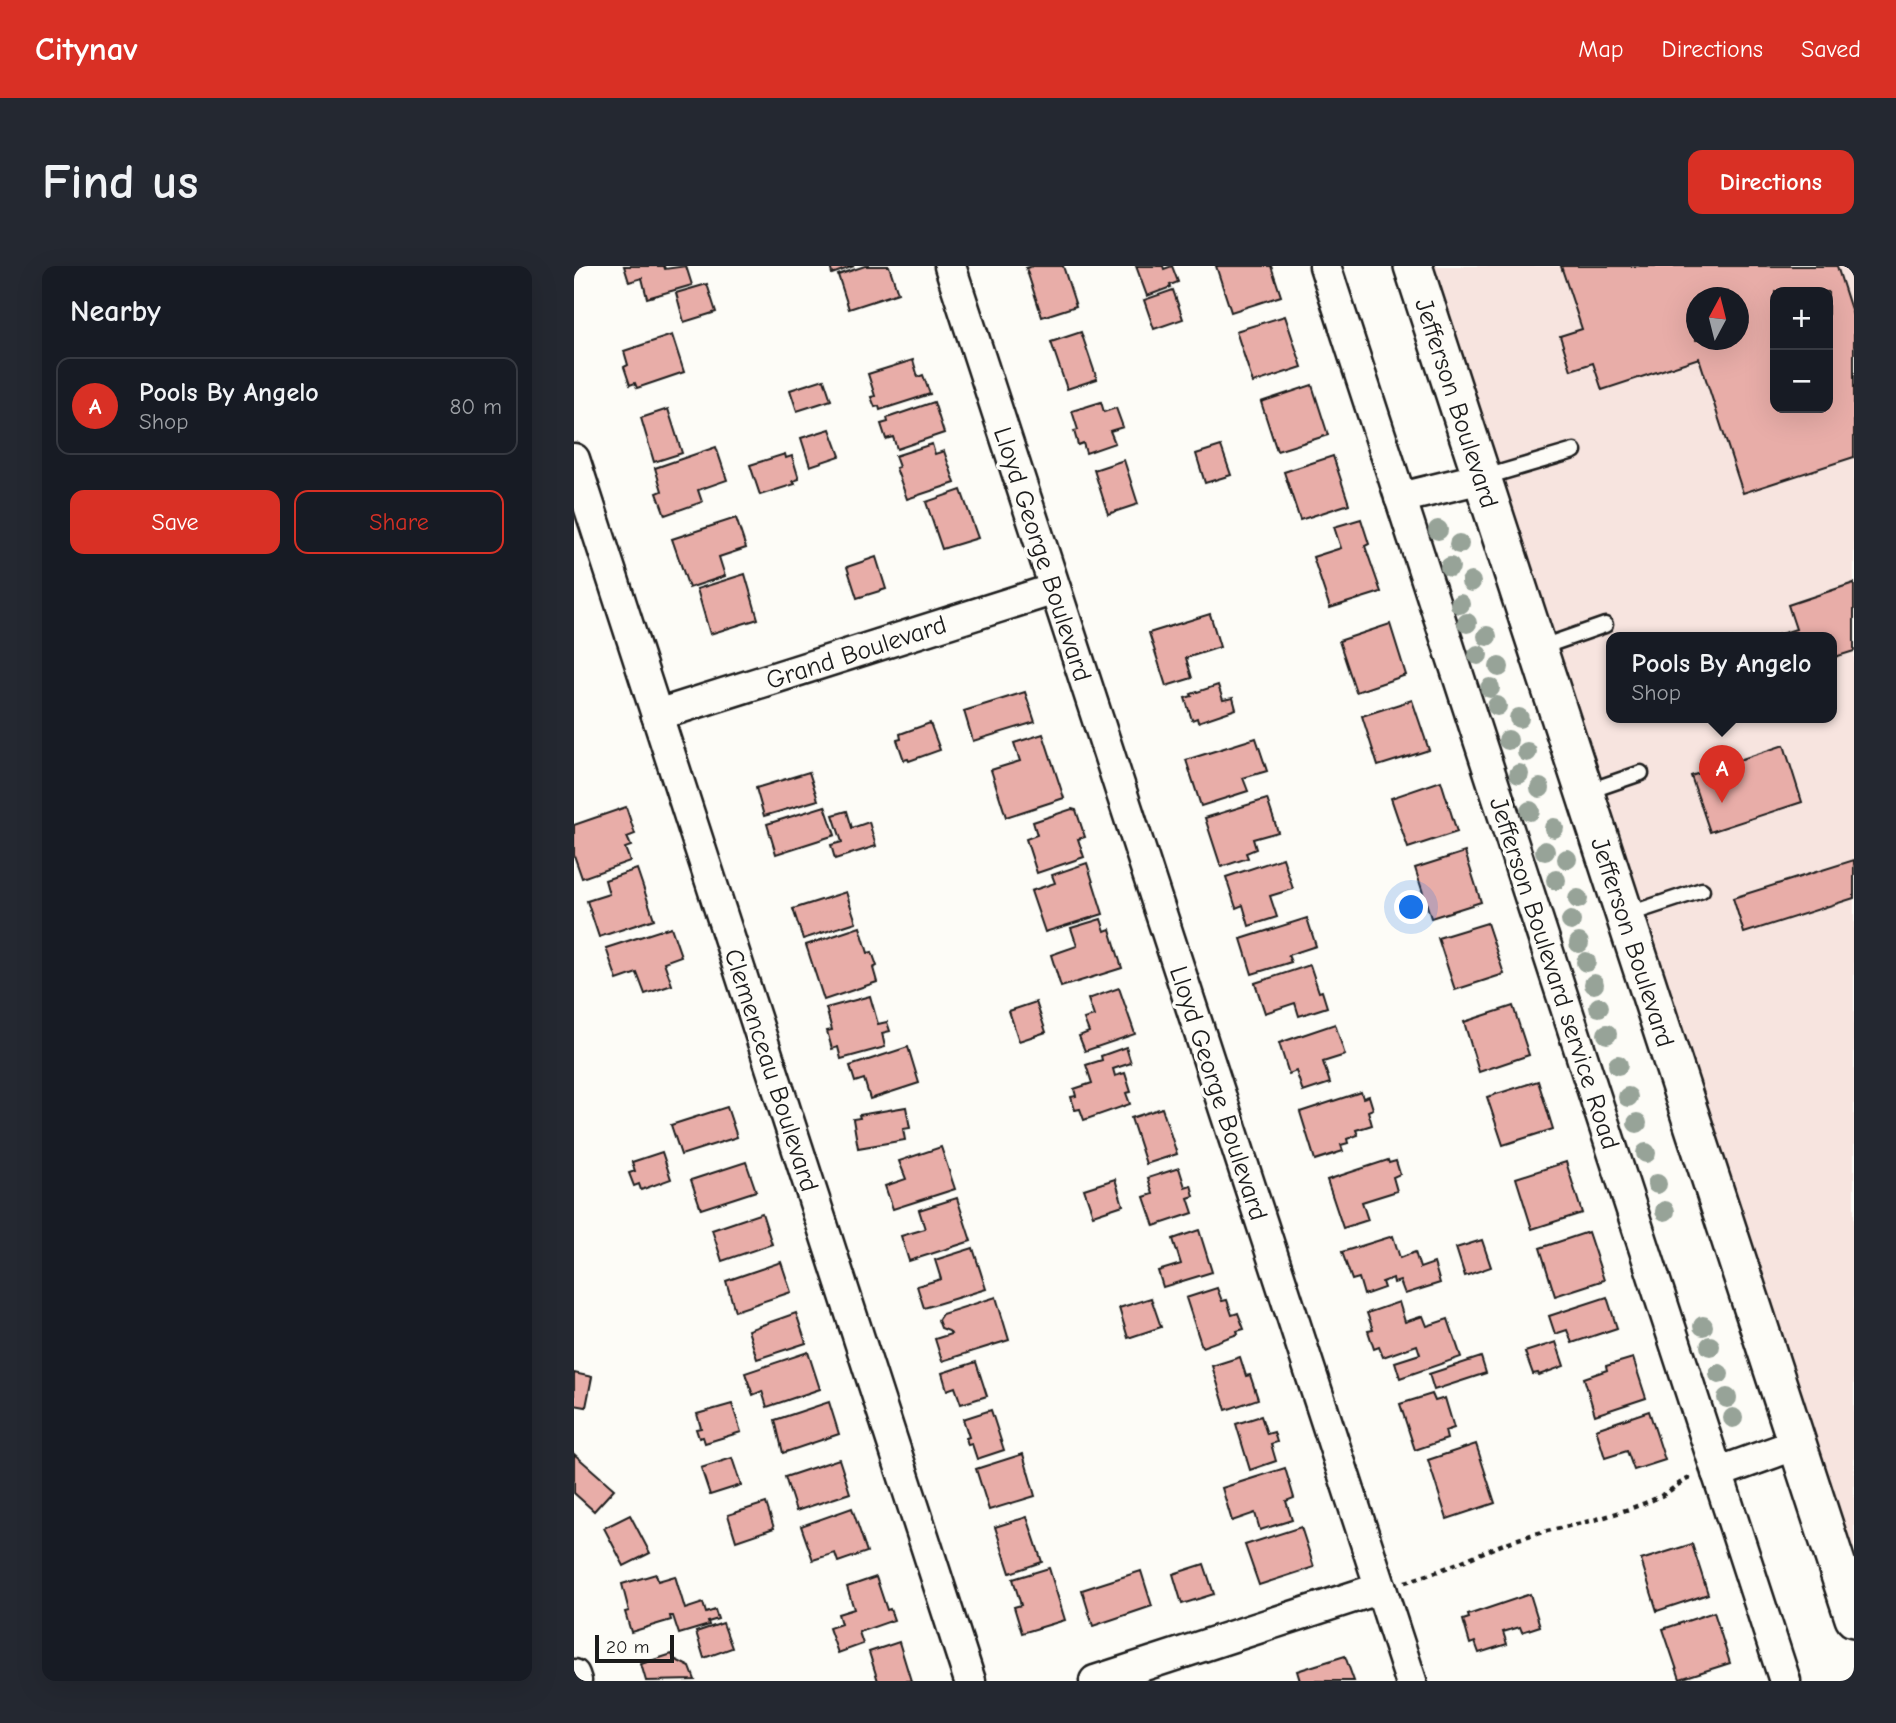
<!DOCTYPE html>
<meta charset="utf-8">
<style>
body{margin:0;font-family:"Comic Neue",sans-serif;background:#242831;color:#f1f3f6}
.controls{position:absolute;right:21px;top:21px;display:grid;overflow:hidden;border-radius:14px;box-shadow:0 7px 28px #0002}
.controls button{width:63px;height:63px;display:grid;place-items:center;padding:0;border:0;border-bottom:2px solid #363941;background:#171b24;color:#f1f3f6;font:35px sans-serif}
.compass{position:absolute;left:1112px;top:21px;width:63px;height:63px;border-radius:50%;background:#171b24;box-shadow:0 7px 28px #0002;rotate:7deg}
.scale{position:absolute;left:21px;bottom:18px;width:79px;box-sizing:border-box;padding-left:7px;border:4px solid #1c1c1c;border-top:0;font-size:19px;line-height:24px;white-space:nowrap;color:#1c1c1c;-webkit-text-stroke:5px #fdfcf7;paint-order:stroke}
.you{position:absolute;left:838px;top:642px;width:24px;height:24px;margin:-18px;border:5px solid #fff;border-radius:50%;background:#1a73e8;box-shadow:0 0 0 10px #1a73e833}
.badge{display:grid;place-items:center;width:46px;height:46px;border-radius:50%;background:#d93025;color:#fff;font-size:23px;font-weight:700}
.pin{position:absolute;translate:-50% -58px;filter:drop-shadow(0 2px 4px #0008)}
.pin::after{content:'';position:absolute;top:37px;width:24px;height:21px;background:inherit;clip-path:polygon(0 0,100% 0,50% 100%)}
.popup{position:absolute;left:1032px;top:366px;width:231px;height:91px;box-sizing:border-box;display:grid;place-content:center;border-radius:14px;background:#171b24;filter:drop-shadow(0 2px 5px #0005);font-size:23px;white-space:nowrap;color:#9ea1a6}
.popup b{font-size:26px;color:#f1f3f6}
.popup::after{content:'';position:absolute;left:50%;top:100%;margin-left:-14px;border:14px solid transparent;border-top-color:#171b24}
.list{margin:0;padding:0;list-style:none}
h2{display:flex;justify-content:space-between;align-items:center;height:91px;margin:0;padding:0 28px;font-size:30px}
h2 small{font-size:23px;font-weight:400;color:#9ea1a6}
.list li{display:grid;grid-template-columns:46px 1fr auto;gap:21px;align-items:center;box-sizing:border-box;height:98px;margin:0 14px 14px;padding:0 14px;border:2px solid #363941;border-radius:14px}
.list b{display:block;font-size:26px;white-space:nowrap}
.list p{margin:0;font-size:23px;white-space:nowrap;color:#9ea1a6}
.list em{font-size:23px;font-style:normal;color:#9ea1a6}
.actions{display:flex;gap:14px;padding:21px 28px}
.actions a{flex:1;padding:16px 0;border:2px solid #d93025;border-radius:14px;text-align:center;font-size:24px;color:#d93025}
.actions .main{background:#d93025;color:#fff}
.map{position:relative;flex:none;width:1280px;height:1415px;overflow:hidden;border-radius:14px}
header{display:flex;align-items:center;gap:42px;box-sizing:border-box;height:98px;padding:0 35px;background:#d93025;color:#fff}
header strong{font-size:33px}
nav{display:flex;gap:38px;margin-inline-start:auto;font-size:24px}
.intro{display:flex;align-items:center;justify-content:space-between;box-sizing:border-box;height:168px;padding:0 42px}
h1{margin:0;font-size:49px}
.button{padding:18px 32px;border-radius:14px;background:#d93025;color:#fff;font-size:24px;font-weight:700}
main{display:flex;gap:42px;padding:0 42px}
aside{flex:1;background:#171b24;border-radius:14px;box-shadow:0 7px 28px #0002}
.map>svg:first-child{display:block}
.built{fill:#f7e4df;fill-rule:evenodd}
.building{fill:#e8ada8;stroke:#1c1c1c;stroke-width:2;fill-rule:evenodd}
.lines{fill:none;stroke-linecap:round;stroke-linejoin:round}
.service-casing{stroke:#1c1c1c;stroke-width:19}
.minor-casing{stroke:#1c1c1c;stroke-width:35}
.tertiary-casing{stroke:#1c1c1c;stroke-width:42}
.path{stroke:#1c1c1c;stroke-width:4.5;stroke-dasharray:5 5;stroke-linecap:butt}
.service{stroke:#fdfcf7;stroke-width:14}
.minor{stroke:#fdfcf7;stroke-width:30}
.tertiary{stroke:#fdfcf7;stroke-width:37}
.tree{fill:#97a398}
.labels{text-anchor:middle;stroke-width:7;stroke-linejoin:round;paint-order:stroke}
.street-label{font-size:26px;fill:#1c1c1c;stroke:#fdfcf7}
</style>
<header>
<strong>Citynav</strong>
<nav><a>Map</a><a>Directions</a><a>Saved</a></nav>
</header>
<div class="intro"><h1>Find us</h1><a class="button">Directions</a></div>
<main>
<aside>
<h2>Nearby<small></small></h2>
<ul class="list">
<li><span class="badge">A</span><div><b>Pools By Angelo</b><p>Shop</p></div><em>80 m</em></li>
</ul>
<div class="actions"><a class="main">Save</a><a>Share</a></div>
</aside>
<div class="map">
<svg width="1280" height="1415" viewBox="0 0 1280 1415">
<rect width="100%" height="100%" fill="#fdfcf7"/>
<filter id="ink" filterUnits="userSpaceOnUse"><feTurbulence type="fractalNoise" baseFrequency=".0143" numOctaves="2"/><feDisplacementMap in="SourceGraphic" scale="14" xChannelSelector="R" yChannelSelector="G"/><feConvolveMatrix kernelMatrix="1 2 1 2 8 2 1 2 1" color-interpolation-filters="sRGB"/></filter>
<g filter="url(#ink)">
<path class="built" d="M855 0H1280V1306ZM1201 26H1254V142H1201ZM1122 32H1164V74H1122ZM1038 371H1258V451H1038Z"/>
<g class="building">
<path d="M50 0H90L91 3 112 0 118 19 73 32 68 12 55 16Z"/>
<path d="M256 0H280L258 8Z"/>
<path d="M291 0H315L324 27 275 43 264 9Z"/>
<path d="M459 0H489L502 40 468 51 452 2Z"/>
<path d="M562 0H589L590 3 598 0 604 16 596 19 597 21 573 30Z"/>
<path d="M642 0H697L707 30 657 46Z"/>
<path d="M987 0H1263L1280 53V191L1169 227 1125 92 1028 124 1019 97 997 104 986 70 1008 63ZM1201 26H1254V142H1201ZM1122 32H1164V74H1122Z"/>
<path d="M133 18 142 46 110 56 102 27Z"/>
<path d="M599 24 609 53 580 63 570 34Z"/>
<path d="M711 50 728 101 679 117 662 65Z"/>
<path d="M507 66 523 113 493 123 477 76Z"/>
<path d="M98 69 110 106 63 122 61 117 56 119 50 101 54 99 50 85Z"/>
<path d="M339 94 344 111 349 109 356 128 306 144 305 140 301 141 297 131 301 130 294 108Z"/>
<path d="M250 113 257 134 223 145 216 124Z"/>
<path d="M738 119 754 169 703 185 687 136Z"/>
<path d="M360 136 370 167 323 183 319 171 312 173 307 158 314 156 313 152Z"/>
<path d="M527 136 530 146 542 142 549 161 536 165 541 177 512 187 509 177 504 179 500 165 504 164 498 145Z"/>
<path d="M94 143 108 187 80 196 67 152Z"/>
<path d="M256 163 266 190 236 200 227 172Z"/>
<path d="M358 178 361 188 370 185 381 217 333 233 322 202 325 201 321 190Z"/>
<path d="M647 180 657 209 631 217 622 188Z"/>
<path d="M142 181 153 214 124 224 128 236 91 249 83 227 88 225 81 202Z"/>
<path d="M211 188 212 192 218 190 225 213 219 215 221 218 186 229 176 199Z"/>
<path d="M759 190 775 238 726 254 710 206Z"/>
<path d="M550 194 564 238 534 248 520 204Z"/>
<path d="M387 224 404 272 368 283 352 236Z"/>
<path d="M162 252 172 282 145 291 151 310 115 322 98 273Z"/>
<path d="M787 253 795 278 791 280 807 326 756 342 739 291 767 282 760 261Z"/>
<path d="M302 291 312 323 283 332 273 301Z"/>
<path d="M171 308 184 353 136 368 123 323Z"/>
<path d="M1280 317V385L1258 392V371H1197L1222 363 1214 339Z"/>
<path d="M636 348 646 381 612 392 618 412 592 420 575 367Z"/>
<path d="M816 358 832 409 782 426 765 375Z"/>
<path d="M644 419 649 434 659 432 662 443 624 456 623 452 618 454 611 432 618 430 617 428Z"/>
<path d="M451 426 461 456 399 475 390 445Z"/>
<path d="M838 434 855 484 804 500 788 450Z"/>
<path d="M356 457 366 484 335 495 334 493 330 494 323 474 327 473 326 468Z"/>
<path d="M469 468 490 532 432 551 417 504 446 495 440 477Z"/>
<path d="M682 472 693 505 669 512 674 525 627 540 612 494Z"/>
<path d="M1210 479 1228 536 1136 566 1117 510Z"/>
<path d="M235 506 244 534 190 550 182 522Z"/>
<path d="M867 515 883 566 834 582 817 532Z"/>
<path d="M693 533 704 566 679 573 682 583 672 587 674 592 647 601 631 552Z"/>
<path d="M251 540 261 569 202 588 193 558Z"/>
<path d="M52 541 61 568 53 571 57 580 51 582 56 595 8 612 0 589V559Z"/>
<path d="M498 543 502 544 511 571 504 573 510 591 463 607 452 573 463 569 459 556Z"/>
<path d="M273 545 278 562 295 556 302 580 261 593 257 579 268 576 259 549Z"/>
<path d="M891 586 907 636 857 652 841 602Z"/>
<path d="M709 592 719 623 696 630 703 651 675 660 669 639 662 642 652 611Z"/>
<path d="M1280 594V632L1170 667 1159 632Z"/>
<path d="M513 597 529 648 471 666 457 625 481 617 478 609Z"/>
<path d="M63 603 80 653 25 671 13 635 35 628 31 614Z"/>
<path d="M272 626 282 656 229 673 219 643Z"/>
<path d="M733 652 742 680 714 689 717 696 678 708 667 673Z"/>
<path d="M527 653 531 665 536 663 548 702 487 721 477 689 503 680 497 662Z"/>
<path d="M913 657 930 708 881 724 864 672Z"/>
<path d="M97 661 107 690 90 696 98 719 71 728 63 707 43 714 32 682Z"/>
<path d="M286 661 294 687 298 686 303 700 299 702 303 716 250 734 232 679Z"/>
<path d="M736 699 745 726 748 725 753 741 725 750 721 737 691 747 681 717Z"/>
<path d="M545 722 561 768 511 785 505 770 515 766 510 753 520 750 514 733Z"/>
<path d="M296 730 304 758 313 756 316 765 308 767 311 781 267 793 264 781 258 783 253 765 258 764 252 742Z"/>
<path d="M462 736 472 766 445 775 435 745Z"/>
<path d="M939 740 955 789 905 806 890 756Z"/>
<path d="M761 758 771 789 749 796 756 817 729 826 722 805 715 808 705 777Z"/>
<path d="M334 781 345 817 296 833 290 813 281 816 276 800Z"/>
<path d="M552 781 557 797 539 803 541 810 551 807 557 826 552 827 556 838 510 854 506 843 501 844 497 831 502 830 500 823 518 817 512 799 528 794 527 790Z"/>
<path d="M964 815 979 863 929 879 913 831Z"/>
<path d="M787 826 789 832 795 830 799 843 794 845 798 859 782 864 784 869 773 873 774 877 767 879 769 885 741 894 726 846Z"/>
<path d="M153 841 163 871 107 889 97 859Z"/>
<path d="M332 841 336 862 329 863 331 874 284 882 279 853 286 852 285 849Z"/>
<path d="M588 842 603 888 572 898 557 852Z"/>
<path d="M367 881 381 923 319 943 311 920 332 913 325 895Z"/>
<path d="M88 886 97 913 67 924 65 918 60 920 55 907 61 905 58 896Z"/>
<path d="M814 894 815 897 822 895 826 908 819 911 823 925 788 936 794 954 769 962 753 914Z"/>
<path d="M172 896 182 925 127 943 117 914Z"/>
<path d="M992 896 1008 947 958 963 942 912Z"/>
<path d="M605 902 611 921 617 919 620 930 614 932 619 947 580 960 570 931 579 928 574 912Z"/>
<path d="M541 913 549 939 519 949 510 923Z"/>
<path d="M383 932 397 975 335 995 327 970 351 963 345 944Z"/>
<path d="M188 947 198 978 148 995 138 964Z"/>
<path d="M625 964 638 1006 589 1021 584 1005 607 998 599 973Z"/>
<path d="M1014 966 1030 1014 981 1030 966 982Z"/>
<path d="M819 970 826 992 841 986 846 1002 860 997 866 1017 831 1028 826 1015 820 1017 819 1012 808 1016 810 1022 790 1029 785 1012 778 1014 768 986Z"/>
<path d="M908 974 917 1001 891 1010 882 982Z"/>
<path d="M399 982 412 1023 350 1042 343 1020 367 1013 361 994Z"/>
<path d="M207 996 217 1026 161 1045 152 1015Z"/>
<path d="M643 1022 648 1035 653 1034 658 1049 664 1047 670 1063 663 1065 664 1068 628 1081 612 1032Z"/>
<path d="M422 1031 435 1074 368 1095 361 1073 377 1068 375 1065 367 1062 364 1054 368 1048Z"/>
<path d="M1033 1031 1043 1062 998 1077 993 1064 981 1068 975 1050Z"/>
<path d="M577 1032 587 1061 554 1072 545 1042Z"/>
<path d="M825 1036 831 1056 849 1050 853 1060 874 1053 887 1091 826 1112 821 1096 846 1088 843 1079 809 1091 805 1081 800 1083 794 1065 799 1064 793 1047Z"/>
<path d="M222 1047 232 1077 183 1093 174 1064Z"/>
<path d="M982 1076 990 1100 965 1109 964 1107 959 1108 951 1086Z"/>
<path d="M234 1086 246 1123 193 1141 188 1125 179 1129 171 1107Z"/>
<path d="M666 1091 672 1110 676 1109 684 1133 652 1144 638 1100Z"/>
<path d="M907 1091 912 1107 860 1124 855 1108Z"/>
<path d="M1059 1092 1072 1132 1021 1149 1010 1112 1033 1104 1032 1100Z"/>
<path d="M402 1096 413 1130 387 1138 381 1121 373 1124 368 1107Z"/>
<path d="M0 1107 18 1111 12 1141 0 1139Z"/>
<path d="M858 1128 861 1135 871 1132 880 1162 871 1165 873 1173 841 1184 826 1138Z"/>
<path d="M255 1136 265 1168 209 1187 201 1154Z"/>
<path d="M158 1138 167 1166 131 1177 129 1171 125 1172 122 1163 127 1162 123 1148Z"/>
<path d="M417 1144 430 1184 403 1193 398 1178 394 1179 392 1172 395 1171 389 1153Z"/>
<path d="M1075 1145 1091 1194 1060 1204 1053 1185 1031 1192 1022 1163Z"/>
<path d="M687 1150 693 1168 700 1166 703 1176 697 1178 702 1195 676 1204 662 1158Z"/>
<path d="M902 1178 921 1237 873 1253 854 1194Z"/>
<path d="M0 1188 40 1223 20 1245 0 1227Z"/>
<path d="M449 1188 461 1230 415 1244 402 1203Z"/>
<path d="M158 1192 167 1219 136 1229 127 1202Z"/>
<path d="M265 1193 276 1227 222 1245 211 1211Z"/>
<path d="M711 1202 720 1232 712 1235 718 1254 686 1264 681 1247 658 1255 648 1222Z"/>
<path d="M192 1237 200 1262 162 1275 154 1249Z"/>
<path d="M278 1242 293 1286 264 1296 261 1287 239 1294 227 1260Z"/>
<path d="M56 1249 76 1287 50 1300 30 1262Z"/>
<path d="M453 1251 468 1296 436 1307 421 1261Z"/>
<path d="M727 1261 740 1301 685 1319 671 1279Z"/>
<path d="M1118 1278 1134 1328 1083 1345 1067 1294Z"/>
<path d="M630 1298 640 1328 608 1338 599 1308Z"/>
<path d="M475 1302 491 1354 448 1367 440 1341 447 1339 439 1313Z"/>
<path d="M567 1305 578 1340 519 1360 508 1324Z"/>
<path d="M82 1308 84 1315 101 1310 111 1343 129 1337 132 1347 141 1344 144 1353 134 1356 135 1359 105 1368 99 1350H96L97 1354 57 1366 51 1346 55 1345 48 1318Z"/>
<path d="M302 1311 313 1344 316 1343 320 1354 285 1366 289 1378 264 1387 255 1362 267 1358 264 1348 280 1343 273 1321Z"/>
<path d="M956 1328 966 1360 948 1366 946 1361 929 1366 933 1378 905 1387 901 1376 896 1378 889 1354 895 1352 894 1349Z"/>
<path d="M1140 1346 1156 1397 1106 1413 1089 1363Z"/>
<path d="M149 1357 158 1382 130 1392 122 1366Z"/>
<path d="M325 1376 337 1415H304L295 1386Z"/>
<path d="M98 1388 100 1393 116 1401 121 1414 72 1415 67 1398Z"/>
<path d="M771 1390 780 1415H726L723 1405Z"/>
</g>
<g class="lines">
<g class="service-casing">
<g id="service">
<path d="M908 212 1000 185"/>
<path d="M965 382 1031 359"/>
<path d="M1012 526 1067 507"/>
<path d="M1052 649 1128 624"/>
</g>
</g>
<g class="minor-casing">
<g id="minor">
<path d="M376 0 837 1415"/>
<path d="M751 0 1211 1415"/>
<path d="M0 193 396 1415"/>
<path d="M826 232 908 212"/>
<path d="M83 449 481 323"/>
<path d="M1143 1207 1223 1178"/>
<path d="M0 1409 2 1415"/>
<path d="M521 1415 807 1322"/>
</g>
</g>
<g class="tertiary-casing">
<path id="tertiary" d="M839 0 1280 1352"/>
</g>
<path class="path" d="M831 1316C869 1306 903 1287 941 1274 977 1262 1014 1258 1049 1245 1063 1240 1081 1234 1094 1226 1102 1220 1107 1216 1116 1212"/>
<use href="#service" class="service"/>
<use href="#minor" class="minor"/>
<use href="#tertiary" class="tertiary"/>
</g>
<g class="tree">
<circle cx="864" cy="264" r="10"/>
<circle cx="885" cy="278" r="10"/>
<circle cx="876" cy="301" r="10"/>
<circle cx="897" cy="316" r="10"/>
<circle cx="886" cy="338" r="10"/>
<circle cx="893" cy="357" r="10"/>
<circle cx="913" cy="370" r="10"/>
<circle cx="904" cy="389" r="10"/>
<circle cx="925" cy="401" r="10"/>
<circle cx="916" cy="422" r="10"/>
<circle cx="923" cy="440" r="10"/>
<circle cx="945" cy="452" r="10"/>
<circle cx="934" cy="474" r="10"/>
<circle cx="953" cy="486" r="10"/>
<circle cx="945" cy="508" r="10"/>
<circle cx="966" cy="522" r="10"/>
<circle cx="956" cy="545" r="10"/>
<circle cx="980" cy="562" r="10"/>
<circle cx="971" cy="585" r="10"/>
<circle cx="993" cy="593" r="10"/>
<circle cx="982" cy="614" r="10"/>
<circle cx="1004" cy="633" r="10"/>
<circle cx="997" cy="655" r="10"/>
<circle cx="1005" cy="677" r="10"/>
<circle cx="1012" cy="696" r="10"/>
<circle cx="1020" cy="718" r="10"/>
<circle cx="1025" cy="741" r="10"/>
<circle cx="1033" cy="768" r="10"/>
<circle cx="1044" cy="799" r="10"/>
<circle cx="1054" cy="831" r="10"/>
<circle cx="1063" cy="857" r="10"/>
<circle cx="1072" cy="887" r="10"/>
<circle cx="1083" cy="918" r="10"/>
<circle cx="1091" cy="945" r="10"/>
<circle cx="1129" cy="1060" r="10"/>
<circle cx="1136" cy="1080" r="10"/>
<circle cx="1145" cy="1108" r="10"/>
<circle cx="1153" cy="1132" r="10"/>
<circle cx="1159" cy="1152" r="10"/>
</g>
</g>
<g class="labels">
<g class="street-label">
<text transform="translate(883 137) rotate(72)" y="9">Jefferson Boulevard</text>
<text transform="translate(469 288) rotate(72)" y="9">Lloyd George Boulevard</text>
<text transform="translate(282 386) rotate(-18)" y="9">Grand Boulevard</text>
<text transform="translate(1059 676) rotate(72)" y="9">Jefferson Boulevard</text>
<text transform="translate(981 707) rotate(72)" y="9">Jefferson Boulevard service Road</text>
<text transform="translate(198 804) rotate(72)" y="9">Clemenceau Boulevard</text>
<text transform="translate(645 827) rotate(72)" y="9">Lloyd George Boulevard</text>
</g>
</g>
</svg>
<div class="controls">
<button>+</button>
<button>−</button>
</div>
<svg class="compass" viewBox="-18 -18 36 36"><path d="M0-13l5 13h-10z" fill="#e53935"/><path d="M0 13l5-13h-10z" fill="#9ea1a6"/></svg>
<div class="scale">20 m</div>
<div class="you"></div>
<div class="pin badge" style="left:1148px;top:537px">A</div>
<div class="popup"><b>Pools By Angelo</b>Shop</div>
</div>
</main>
